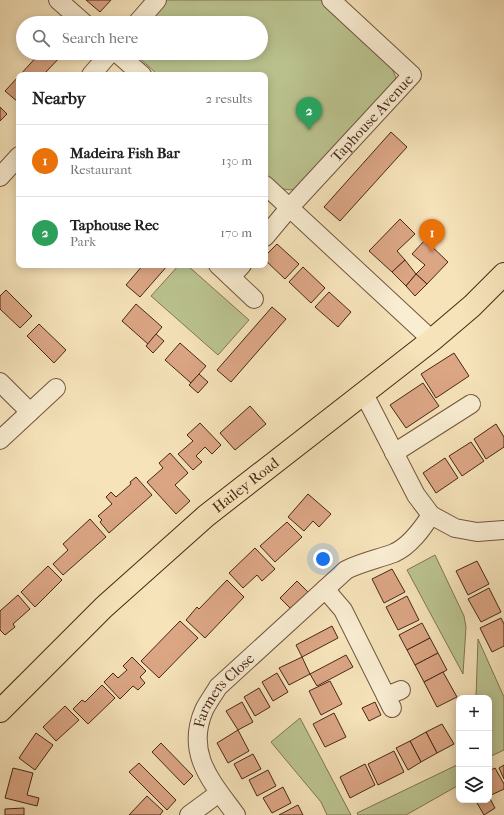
<!DOCTYPE html>
<meta charset="utf-8">
<style>
body{margin:0;font-family:"IM FELL French Canon",serif;background:#f6f6f6;color:#222}
.controls{position:absolute;right:12px;bottom:12px;display:grid;overflow:hidden;border-radius:8px;box-shadow:0 2px 10px #0003}
.controls button{width:36px;height:36px;display:grid;place-items:center;padding:0;border:0;border-bottom:1px solid #e0e0e0;background:#fff;color:#222;font:20px sans-serif}
.you{position:absolute;left:323px;top:559px;width:14px;height:14px;margin:-10px;border:3px solid #fff;border-radius:50%;background:#1a73e8;box-shadow:0 0 0 6px #1a73e833}
.badge{display:grid;place-items:center;width:26px;height:26px;border-radius:50%;background:#0f766e;color:#fff;font-size:13px;font-weight:700}
.pin{position:absolute;translate:-50% -33px;filter:drop-shadow(0 1px 2px #0008)}
.pin::after{content:'';position:absolute;top:21px;width:14px;height:12px;background:inherit;clip-path:polygon(0 0,100% 0,50% 100%)}
.list{margin:0;padding:0;list-style:none}
h2{display:flex;justify-content:space-between;align-items:center;height:52px;margin:0;padding:0 16px;font-size:17px}
h2 small{font-size:13px;font-weight:400;color:#767676}
.list li{display:grid;grid-template-columns:26px 1fr auto;gap:12px;align-items:center;box-sizing:border-box;height:72px;padding:0 16px;border-top:1px solid #e0e0e0}
.list b{display:block;font-size:15px;white-space:nowrap}
.list p{margin:0;font-size:13px;white-space:nowrap;color:#767676}
.list em{font-size:13px;font-style:normal;color:#767676}
.icon{flex:none;width:22px;height:22px;fill:none;stroke:currentColor;stroke-width:2;stroke-linecap:round;stroke-linejoin:round}
.map{position:relative;flex:none;width:504px;height:815px;overflow:hidden}
.search{position:absolute;background:#fff;box-shadow:0 2px 10px #0003;left:16px;top:16px;width:252px;height:44px;display:flex;align-items:center;gap:10px;box-sizing:border-box;padding:0 14px;border-radius:22px;color:#767676;font-size:15px}
.panel{position:absolute;background:#fff;box-shadow:0 2px 10px #0003;left:16px;top:72px;width:252px;height:196px;border-radius:8px}
.map>svg:first-child{display:block}
.green{fill:#bbc490;stroke:#817653}
.building{fill:#dca685;stroke:#472716}
.lines{fill:none;stroke-linecap:round;stroke-linejoin:round}
.minor-casing{stroke:#73563f;stroke-width:20}
.major-casing{stroke:#472716;stroke-width:24}
.minor{stroke:#f9edd2;stroke-width:18}
.major{stroke:#f6e3ba;stroke-width:22}
.labels{text-anchor:middle;stroke-width:3.5;stroke-linejoin:round;paint-order:stroke}
.street-label{font-size:15px;fill:#472716;stroke:#f9edd2}
</style>
<div class="map">
<svg width="504" height="815" viewBox="0 0 504 815">
<rect width="100%" height="100%" fill="#f6e3ba"/>
<filter id="stains"><feTurbulence type="fractalNoise" baseFrequency=".005" numOctaves="4"/><feColorMatrix values="0 0 0 0 .2 0 0 0 0 .09 0 0 0 0 .02 0 0 0 .5 -.17"/></filter>
<radialGradient id="worn" r=".72"><stop offset=".6" stop-color="#630" stop-opacity="0"/><stop offset="1" stop-color="#630" stop-opacity=".3"/></radialGradient>
<g class="green">
<path d="M165 0H322L390 63 396 78 393 86 302 187C283 194 279 187 265 174V75H158L134 53H261V23H144Z"/>
<path d="M179 265H187L249 320 218 355 151 296Z"/>
<path d="M435 555 464 616 466 627 463 674 407 570Z"/>
<path d="M478 639 504 697V750L489 757V698H476Z"/>
<path d="M300 718 351 815H327L321 802 271 742Z"/>
<path d="M459 764V785L406 815H358L357 813Z"/>
</g>
<g class="building">
<path d="M86 0H111L100 12Z"/>
<path d="M40 53H64L43 75H20Z"/>
<path d="M19 76V101L18 102 5 91Z"/>
<path d="M0 107 7 114 0 121Z"/>
<path d="M391 132 407 147 340 221 324 207Z"/>
<path d="M400 219 415 234 397 251 405 260 392 272 369 251Z"/>
<path d="M425 240 448 262 427 284 416 274 425 265 412 254Z"/>
<path d="M277 244 299 264 285 279 265 260V256Z"/>
<path d="M405 260 416 274 406 286 392 272Z"/>
<path d="M143 265H168L140 297 126 285Z"/>
<path d="M303 267 325 288 311 303 289 282Z"/>
<path d="M416 274 427 284 415 296 406 286Z"/>
<path d="M6 290 32 316 20 328 0 309V296Z"/>
<path d="M329 292 351 312 338 327 315 307Z"/>
<path d="M136 304 162 327 148 344 122 321Z"/>
<path d="M272 307 286 319 231 382 217 370Z"/>
<path d="M39 324 66 350 54 363 27 336Z"/>
<path d="M156 334 164 341 153 353 146 346Z"/>
<path d="M180 343 206 366 191 383 165 360Z"/>
<path d="M454 353 469 376 436 398 421 374Z"/>
<path d="M199 374 208 382 198 393 189 385Z"/>
<path d="M423 383 439 406 406 428 390 405Z"/>
<path d="M250 406 266 424 235 450 220 433Z"/>
<path d="M200 423 221 445 212 454 205 447 196 456 202 462 193 470 178 454 193 441 187 435Z"/>
<path d="M496 424 504 437V447L486 459 474 439Z"/>
<path d="M471 442 484 461 462 476 449 456Z"/>
<path d="M170 453 188 473 175 485 190 501 176 514 147 482 163 468 159 463Z"/>
<path d="M445 458 458 478 436 493 423 473Z"/>
<path d="M136 477 152 495 109 533 100 522 102 520 98 516 112 504 106 497 111 492 116 497 131 484 130 482Z"/>
<path d="M308 494 331 514 319 527 313 521 304 531 288 517Z"/>
<path d="M90 519 106 537 63 575 53 564 68 550 63 544Z"/>
<path d="M287 522 302 537 275 562 260 546Z"/>
<path d="M255 548 275 569 262 581 257 575 243 588 229 573Z"/>
<path d="M477 561 489 584 468 595 456 571Z"/>
<path d="M48 566 62 580 35 607 21 592Z"/>
<path d="M392 569 405 592 384 603 372 579Z"/>
<path d="M227 580 244 597 205 638 186 620 197 607 199 609Z"/>
<path d="M297 581 308 592 291 609 280 598Z"/>
<path d="M489 588 501 612 481 622 468 599Z"/>
<path d="M18 595 30 609 13 624 15 627 5 635 0 630V611Z"/>
<path d="M407 596 419 620 398 630 386 607Z"/>
<path d="M501 618 504 624V646L492 652 480 628Z"/>
<path d="M180 621 198 638 159 678 141 661Z"/>
<path d="M422 623 430 638 407 650 399 635Z"/>
<path d="M332 626 338 638 302 657 296 645Z"/>
<path d="M430 638 438 653 415 665 407 650Z"/>
<path d="M438 653 447 670 424 682 415 665Z"/>
<path d="M346 655 353 667 317 686 310 674Z"/>
<path d="M132 657 146 671 140 677 145 683 138 690 133 686 120 699 104 682 113 673 118 678 127 670 123 666Z"/>
<path d="M302 657 310 674 289 685 279 668Z"/>
<path d="M443 672 457 697 437 707 424 682Z"/>
<path d="M277 673 288 692 273 701 262 682Z"/>
<path d="M330 681 342 704 321 715 309 691Z"/>
<path d="M102 685 115 698 88 724 73 709 82 700 85 702Z"/>
<path d="M259 688 270 707 255 716 244 697Z"/>
<path d="M242 702 253 722 238 730 226 711Z"/>
<path d="M375 702 381 715 369 721 362 708Z"/>
<path d="M65 706 79 720 56 741 43 727Z"/>
<path d="M334 713 346 737 325 747 313 724Z"/>
<path d="M442 724 454 744 437 753 426 732Z"/>
<path d="M238 730 249 751 228 763 217 743Z"/>
<path d="M426 732 437 753 421 762 410 741Z"/>
<path d="M36 733 53 745 35 770 19 758Z"/>
<path d="M410 741 421 762 408 770 396 748Z"/>
<path d="M161 743 193 776 184 785 152 752Z"/>
<path d="M394 751 404 772 378 785 368 764Z"/>
<path d="M253 754 261 769 242 779 234 764Z"/>
<path d="M139 763 176 800 167 810 129 772Z"/>
<path d="M365 764 375 785 350 798 340 777Z"/>
<path d="M504 765V779L499 768Z"/>
<path d="M13 768 33 773 27 795 39 798 37 806 5 798Z"/>
<path d="M495 768 504 784V789L489 796V771Z"/>
<path d="M268 770 276 786 257 796 249 780Z"/>
<path d="M283 787 291 803 272 813 263 798Z"/>
<path d="M147 796 163 811 160 815H129Z"/>
<path d="M489 797 495 808 484 815 477 803 482 800H489Z"/>
<path d="M298 805 303 815H279Z"/>
<path d="M24 808V815H5V809Z"/>
</g>
<g class="lines">
<g class="minor-casing">
<g id="minor">
<path d="M58 0 84 23"/>
<path d="M137 23 157 0"/>
<path d="M117 53 142 75"/>
<path d="M91 75 110 53"/>
<path d="M0 177 19 156"/>
<path d="M265 185 432 340"/>
<path id="s1" d="M265 237 290 207 412 75 331 0"/>
<path d="M218 265 254 299"/>
<path d="M231 277 242 265"/>
<path d="M0 382 30 412"/>
<path d="M363 392 416 495 431 515 455 528 477 532 504 530"/>
<path d="M0 440 56 388"/>
<path d="M394 453 471 404"/>
<path d="M325 589 343 610 392 708"/>
<path d="M386 696 401 690"/>
<path d="M189 815 219 793"/>
<path id="s2" d="M236 815C212 782 185 754 204 710 208 702 214 694 218 687L346 570C362 562 378 559 394 553 410 546 422 529 431 515"/>
</g>
</g>
<g class="major-casing">
<g id="major">
<path id="s3" d="M0 711 104 607 206 516 432 340 472 306 504 274"/>
</g>
</g>
<use href="#minor" class="minor"/>
<use href="#major" class="major"/>
</g>
<g class="labels">
<g class="street-label">
<text dy="5" stroke="none"><textPath href="#s1" startOffset="160">Taphouse Avenue</textPath></text>
<text dy="5" stroke="none"><textPath href="#s3" startOffset="334">Hailey Road</textPath></text>
<text dy="5" stroke="none"><textPath href="#s2" startOffset="144">Farmers Close</textPath></text>
</g>
</g>
<rect width="100%" height="100%" filter="url(#stains)"/>
<rect width="100%" height="100%" fill="url(#worn)"/>
</svg>
<div class="controls">
<button>+</button>
<button>−</button>
<button><svg class="icon" aria-label="layers" viewBox="0 0 24 24"><path d="M12 4l9 5-9 5-9-5zM3 14l9 5 9-5"/></svg></button>
</div>
<div class="you"></div>
<div class="pin badge" style="left:432px;top:252px;background:#e8710a">1</div>
<div class="pin badge" style="left:309px;top:130px;background:#2e9e5b">2</div>
<div class="search"><svg class="icon" aria-label="search" viewBox="0 0 24 24"><circle cx="10" cy="10" r="6"/><path d="M15 15l6 6"/></svg>Search here</div>
<section class="panel">
<h2>Nearby<small>2 results</small></h2>
<ul class="list">
<li><span class="badge" style="background:#e8710a">1</span><div><b>Madeira Fish Bar</b><p>Restaurant</p></div><em>130 m</em></li>
<li><span class="badge" style="background:#2e9e5b">2</span><div><b>Taphouse Rec</b><p>Park</p></div><em>170 m</em></li>
</ul>
</section>
</div>
